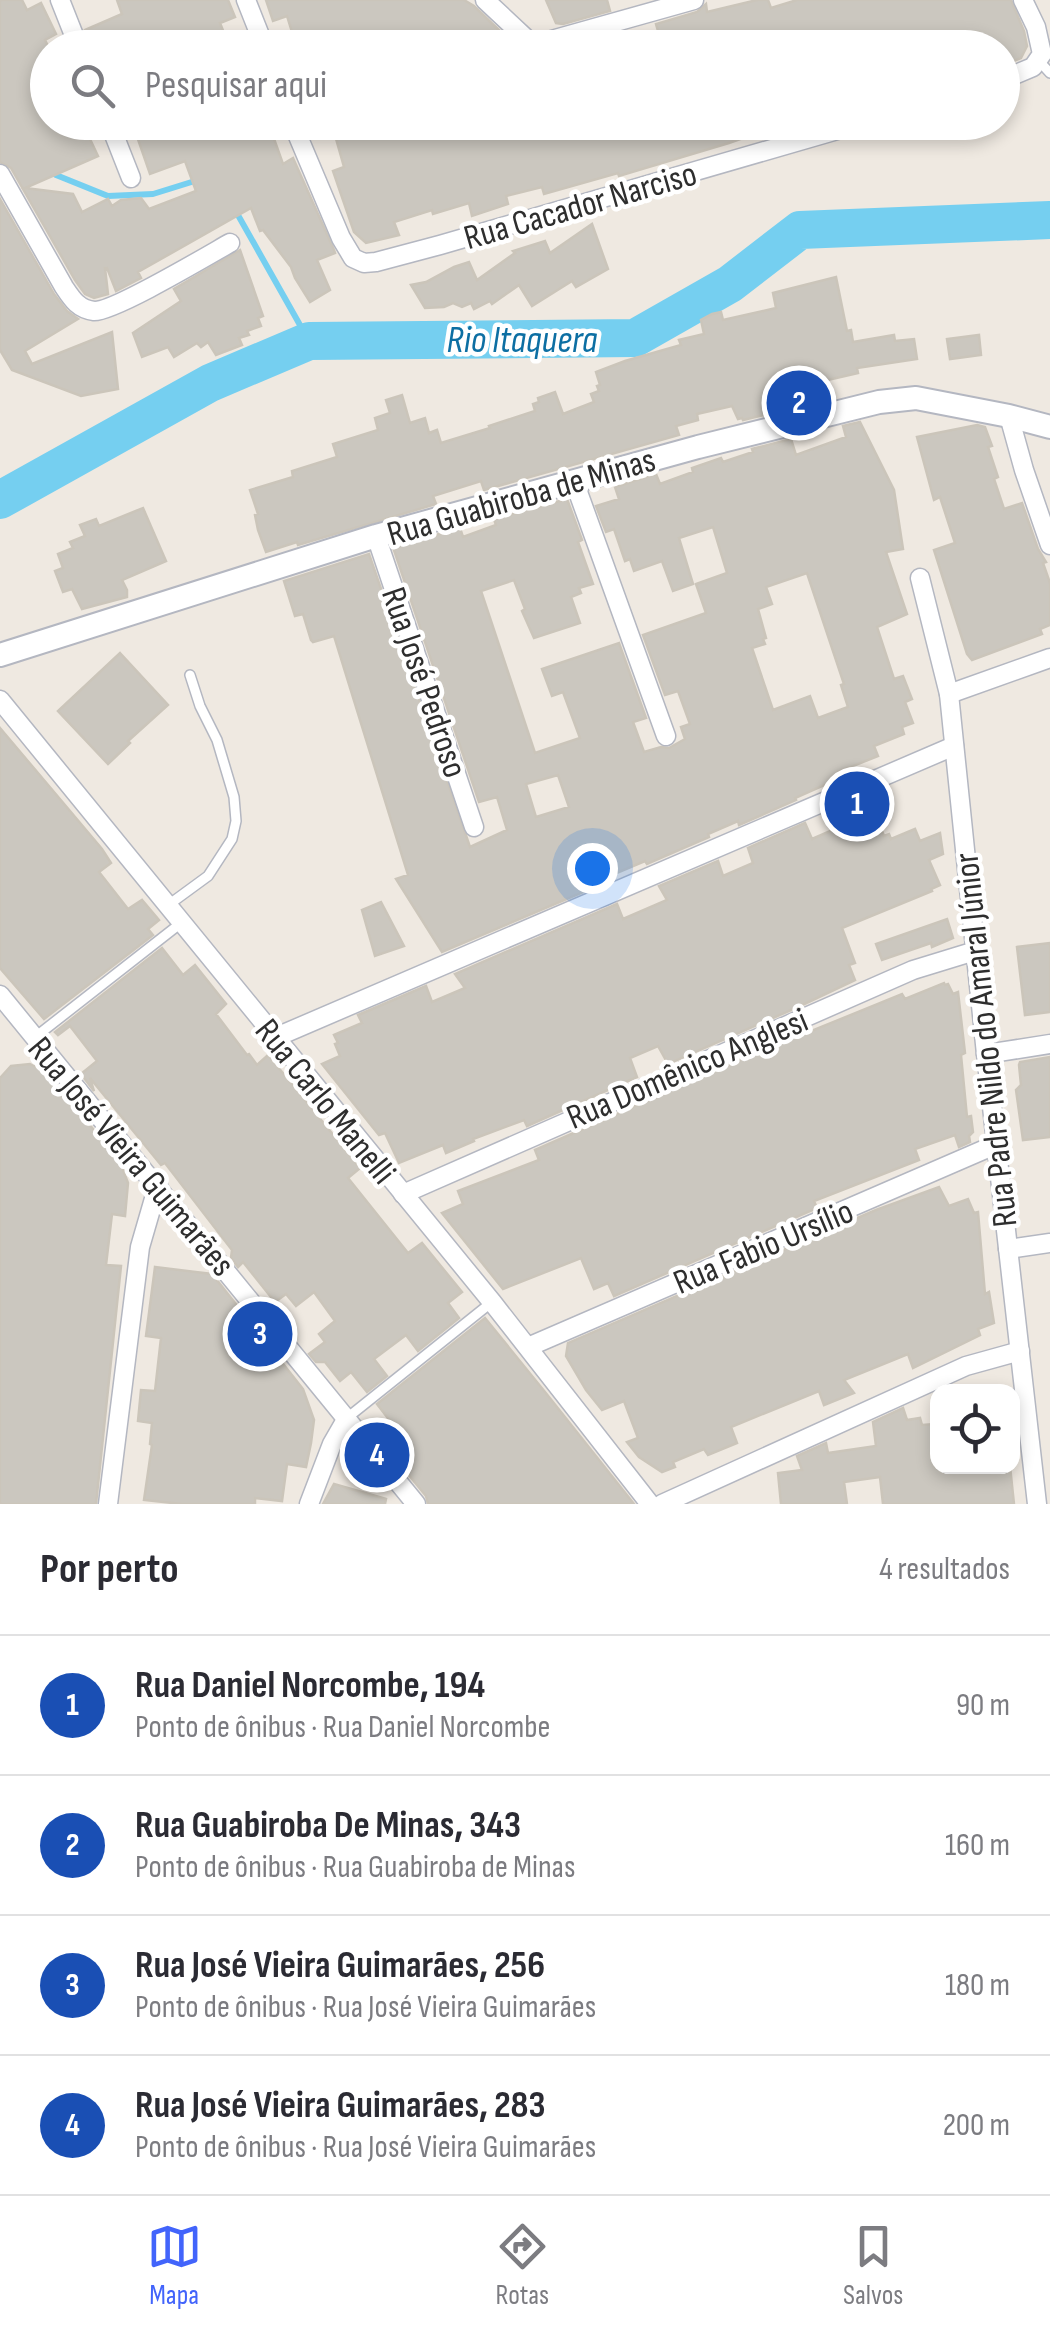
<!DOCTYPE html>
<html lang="pt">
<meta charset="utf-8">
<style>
body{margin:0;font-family:"Sofia Sans Condensed",sans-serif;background:#f2f2f3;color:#2b2b33}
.controls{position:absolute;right:30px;bottom:30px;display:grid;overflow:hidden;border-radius:20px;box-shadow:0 5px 15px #0003}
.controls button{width:90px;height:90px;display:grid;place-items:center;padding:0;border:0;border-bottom:2px solid #e1e1e2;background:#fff;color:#2b2b33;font:50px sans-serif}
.you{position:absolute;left:592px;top:868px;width:35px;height:35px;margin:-25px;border:8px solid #fff;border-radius:50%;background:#1a73e8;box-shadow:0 0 0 15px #1a73e833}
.badge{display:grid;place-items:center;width:65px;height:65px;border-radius:50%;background:#4264fb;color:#fff;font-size:32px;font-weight:700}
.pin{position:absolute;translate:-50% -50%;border:5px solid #fff;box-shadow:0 2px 10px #0006}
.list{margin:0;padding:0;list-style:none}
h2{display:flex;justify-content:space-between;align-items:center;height:130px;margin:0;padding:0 40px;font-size:42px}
h2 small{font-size:32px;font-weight:400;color:#7c7c81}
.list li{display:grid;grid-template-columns:65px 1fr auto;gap:30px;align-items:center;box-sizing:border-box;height:140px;padding:0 40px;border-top:2px solid #e1e1e2}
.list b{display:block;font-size:38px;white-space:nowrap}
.list p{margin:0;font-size:32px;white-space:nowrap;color:#7c7c81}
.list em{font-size:32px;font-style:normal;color:#7c7c81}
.icon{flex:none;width:55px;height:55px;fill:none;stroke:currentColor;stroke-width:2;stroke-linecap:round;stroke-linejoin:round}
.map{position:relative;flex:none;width:1050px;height:1504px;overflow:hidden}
.search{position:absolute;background:#fff;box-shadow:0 5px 15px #0003;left:30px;right:30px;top:30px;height:110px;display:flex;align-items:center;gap:25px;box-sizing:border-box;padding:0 35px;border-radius:55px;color:#7c7c81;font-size:38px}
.sheet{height:690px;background:#fff}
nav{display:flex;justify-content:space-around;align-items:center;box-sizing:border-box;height:140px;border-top:2px solid #e1e1e2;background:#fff;font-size:28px;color:#7c7c81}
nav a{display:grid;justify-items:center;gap:5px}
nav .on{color:#4264fb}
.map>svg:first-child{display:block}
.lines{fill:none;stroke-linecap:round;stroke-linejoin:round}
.stream{stroke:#75cff0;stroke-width:6}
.river{stroke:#75cff0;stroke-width:38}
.building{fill:#cbc7bf;stroke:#cbc5ba;stroke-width:2.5;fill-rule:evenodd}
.service-casing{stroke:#b4b7c1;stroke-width:12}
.minor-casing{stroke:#b4b7c1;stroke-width:21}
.tertiary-casing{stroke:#b4b7c1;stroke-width:26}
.service{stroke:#fff;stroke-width:9}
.minor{stroke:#fff;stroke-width:18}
.tertiary{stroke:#fff;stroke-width:22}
.labels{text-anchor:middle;stroke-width:9;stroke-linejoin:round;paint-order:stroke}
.street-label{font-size:35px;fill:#2e2e2e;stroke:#fff}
.water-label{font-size:38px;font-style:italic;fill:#0d6fa3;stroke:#fff}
</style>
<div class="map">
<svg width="1050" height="1504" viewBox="0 0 1050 1504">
<rect width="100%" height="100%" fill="#efe9e1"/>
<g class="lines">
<g class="stream">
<path d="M50 168 56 175 108 196 153 194 198 180"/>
<path d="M234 208 309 341"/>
</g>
<path class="river" d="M0 500 210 383 309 341 635 338 730 284 800 230 1050 220"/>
</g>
<g class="building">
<path d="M0 0H22L27 10 41 3 56 34 45 40 48 46V122H97L99 131 89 137 98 156 25 188 73 194 82 212 108 199 112 206 121 200 141 198 149 209 196 191 185 161 150 174 132 122H268L283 164 293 158 334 250 335 253 317 260 330 290 310 302 295 278 291 267 263 230 260 231 251 208 138 272 141 278 116 291 107 268H105L108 294 94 298 85 294 75 280 11 168 0 162Z"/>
<path d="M117 0H228L235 17 220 23 230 48H91L85 30 122 14Z"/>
<path d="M266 0H464L474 6 503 34 486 39 488 42 469 48H297L287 16 273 21Z"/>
<path d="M546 0H607L610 11 563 24 556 23Z"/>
<path d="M757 0H768L771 8 797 0H1011L1024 31 1027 46 1021 58 1002 66V48H663L656 24 697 12 706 4 707 12Z"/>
<path d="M355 122H776L777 126 729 143 619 176 618 173 544 194 542 187 506 196 508 204 472 216 469 203 433 214 432 210 394 222 399 235 366 243 354 232 333 171 344 167 335 135 342 133 340 127Z"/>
<path d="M0 199 54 294 67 311 78 319 25 351 32 364 112 332 118 389 81 396 12 370 0 350Z"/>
<path d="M592 224 608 269 576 287 572 281 532 306 519 285 492 304 490 301 474 309 471 303 462 307 453 303 444 307 425 308 411 285 426 282 454 267 469 262 477 280 515 253 513 251 545 241 550 253Z"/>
<path d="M240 250 263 316 258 318 261 326 247 331 249 335 239 338 242 345 216 355 208 342 201 347 197 343 174 357 168 347 142 357 133 333 181 301 174 289Z"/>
<path d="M836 277 847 331 851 330 853 342 894 335 895 341 914 339 917 359 857 368 858 373 819 382 822 396 779 406 781 411 743 420 742 418 738 419 732 406 697 414 698 420 676 426 679 435 484 490 481 481 433 496 436 504 298 545 297 542 266 552 258 530 255 515 258 514 250 490 293 477 292 471 337 457 333 444 378 430 375 418 390 413 386 400 402 395 410 423 425 418 429 433 437 430 441 443 490 428 489 426 535 411 533 404 539 402 538 398 555 392 563 414 594 402 591 394 599 391 597 386 600 385 596 372 625 361 681 345 679 340 704 334 701 320 712 314 721 312 723 320 776 308 773 293Z"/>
<path d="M979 335 981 355 950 359 947 339Z"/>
<path d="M860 422 894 490 903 549 886 552 907 614 877 627 894 679 903 676 912 699 905 702 913 723 902 727 904 734 874 746 878 756 838 772 840 778 795 798 796 800 739 825 738 821 708 834 709 837 647 864 645 861 607 877 609 881 442 952 396 879 408 875 334 636 313 642 311 640 303 614 295 616 284 581 369 554 470 847 507 830 497 797 479 802 393 547 460 528 463 537 496 525 494 519 567 499 582 540 578 542 593 584 579 588 581 593 571 597 580 623 534 638 522 611 525 609 514 580 481 591 535 753 580 738 563 692 552 696 542 669 619 643 646 718 633 722 644 752 661 747 669 748 685 739 681 727 690 724 678 691 665 695 643 635 706 613 696 584 727 573 713 527 679 538 693 584 673 591 662 561 634 571 630 559 625 561 614 529 606 532 596 506 619 499 615 487 656 474 660 484 693 472 692 468 721 458 723 462 753 452 752 449 791 439 796 455 846 437 843 426ZM807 573 844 684 841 685 848 707 818 718 810 696 773 710 752 648 765 644 763 639 766 638 758 609 772 604 766 587ZM558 775 569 807 536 817 526 784Z"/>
<path d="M977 425 985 427 992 446 988 447 998 477 994 479 1004 509 1022 503 1038 549 1046 562 1043 563 1050 583V625L1040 629 1042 634 972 660 967 654 934 550 955 543 940 497 934 500 917 437Z"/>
<path d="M143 508 166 561 122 580 127 590V597L82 609 72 589 63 592 55 571 63 568 58 554 73 548 70 542 85 536 80 525 96 519 99 526Z"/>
<path d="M120 653 168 705 128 741 130 743 108 764 58 711Z"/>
<path d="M0 728 102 849 111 863 99 872 128 909 142 900 159 920 148 929 153 935 44 1019 0 968Z"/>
<path d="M867 809 871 818 876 816 884 836 889 834 891 839 915 829 920 841 940 833 943 854 929 860 940 885 931 889 932 891 842 928 855 963 849 965 855 980 798 1007 668 1064 658 1046 630 1058 637 1077 527 1126 524 1120 473 1139 474 1141 446 1153 443 1145 399 1163 385 1133 379 1135 322 1064 340 1056 335 1044 338 1043 334 1035 362 1023 358 1015 426 986 432 1002 465 988 455 974 617 904 623 919 667 900 659 886 718 861 723 876 753 863 748 848 805 823 812 839 842 826 839 821Z"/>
<path d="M381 902 404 946 375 956 362 910Z"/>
<path d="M947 919 953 938 932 947 931 943 882 960 876 944Z"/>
<path d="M1050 943V1012L1025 1015 1017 947Z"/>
<path d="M162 948 183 975 195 965 226 1004 216 1014 247 1055 249 1054 257 1065 268 1055 296 1089 360 1168 348 1178 408 1253 422 1243 462 1292 448 1303 459 1318 418 1351 406 1335 374 1359 387 1376 367 1392 351 1372 340 1381 325 1362H316L309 1354 325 1342 319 1334 335 1321 314 1292 296 1306 286 1294 275 1302 243 1262 238 1267 231 1258 232 1250 165 1163 161 1165 90 1078 94 1091 81 1074 97 1061 70 1026 58 1035 55 1032Z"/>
<path d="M944 983 945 985 948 984 953 994 958 992 965 1053 961 1055 967 1117 971 1116 973 1132 969 1136 970 1142 959 1147 955 1135 915 1149 919 1160 814 1201 817 1208 614 1296 608 1283 594 1289 581 1258 503 1289 442 1213 463 1204 458 1191 539 1160 535 1150 808 1030 809 1032 902 994 905 999Z"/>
<path d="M1050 1057V1137L1023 1140 1016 1090 1021 1085 1019 1065 1020 1062Z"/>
<path d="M30 1064 47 1073 61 1090 120 1162 128 1183 125 1216 112 1214 106 1265 121 1266 96 1504H0V1078L11 1066Z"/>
<path d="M939 1187 949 1206 968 1199 974 1213 978 1212 985 1294 989 1292 994 1323 978 1329 980 1335 913 1368 908 1354 844 1380 854 1393 824 1405 819 1391 731 1427 737 1443 708 1455 704 1449 673 1462 675 1467 662 1472 639 1457 627 1442 638 1438 624 1401 602 1410 586 1390 566 1356 568 1343 876 1210Z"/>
<path d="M155 1267 212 1274 303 1389 314 1420 311 1443 306 1467 287 1464 282 1501 255 1498V1504H182L144 1500 152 1445 150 1444 152 1423 138 1421 141 1390 155 1391 161 1338 146 1336Z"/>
<path d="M485 1318 545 1392 634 1504H428L426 1496 408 1474 410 1469 390 1442 400 1434 377 1404Z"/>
<path d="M903 1408 907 1420 920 1418 922 1425 934 1424 935 1426H938V1466H1010L1014 1504H883L880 1477 844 1482 847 1504H781L778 1473 802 1470 797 1456 826 1443 828 1453 876 1446 873 1422Z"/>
<path d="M334 1484 386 1499 385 1504H323Z"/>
</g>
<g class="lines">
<g class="service-casing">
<g id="service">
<path d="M1039 61 1050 73"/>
<path d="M167 906 208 876 232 839 236 821 234 797 217 740 200 706 190 675"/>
<path d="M34 1038 181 923"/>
<path d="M347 1418 492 1302"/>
</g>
</g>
<g class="minor-casing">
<g id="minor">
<path d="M60 0 79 48"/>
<path d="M246 0 265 48"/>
<path d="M485 0 533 45"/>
<path d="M523 48 694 0"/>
<path d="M1002 80 1033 67 1042 54 1036 27 1023 0"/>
<path d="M109 122 131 178"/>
<path d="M292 122 341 238 353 258 364 263 376 262 440 245 865 122"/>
<path d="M0 174 64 287C72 299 78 309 94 311 113 312 207 256 230 243"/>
<path d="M1009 416 1024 470 1050 545"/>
<path d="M574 481 666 736"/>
<path d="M376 536 474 827"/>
<path d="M920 578 949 694 986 1054 1037 1504"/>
<path d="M949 694 1050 658"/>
<path d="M0 700 492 1302 650 1504"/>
<path d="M0 995 416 1504"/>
<path d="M274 1038 954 746"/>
<path d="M986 1054 1050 1044"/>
<path d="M403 1194 913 970 975 951"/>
<path d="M1008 1249 1050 1243"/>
<path d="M528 1347 997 1144"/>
<path d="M108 1504 140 1247 158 1185"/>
<path d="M309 1504 332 1444 347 1418"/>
<path d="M662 1504 966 1366 1020 1351"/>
</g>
</g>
<g class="tertiary-casing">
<path id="tertiary" d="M0 655 376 536 698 447 879 402 916 398 1009 416 1050 427"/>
</g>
<use href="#service" class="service"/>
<use href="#minor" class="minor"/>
<use href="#tertiary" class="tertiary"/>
</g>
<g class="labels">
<g class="street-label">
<text transform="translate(580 205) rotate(-16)" y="12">Rua Cacador Narciso</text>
<text transform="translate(521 496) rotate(-16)" y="12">Rua Guabiroba de Minas</text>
<text transform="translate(425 682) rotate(71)" y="12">Rua José Pedroso</text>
<text transform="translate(985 1040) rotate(-96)" y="12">Rua Padre Nildo do Amaral Júnior</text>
<text transform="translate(687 1068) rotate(-23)" y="12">Rua Domênico Anglesi</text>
<text transform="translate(326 1101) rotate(51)" y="12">Rua Carlo Manelli</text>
<text transform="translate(132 1156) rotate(50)" y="12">Rua José Vieira Guimarães</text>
<text transform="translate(763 1246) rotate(-23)" y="12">Rua Fabio Ursílio</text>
</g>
<g class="water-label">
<text x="522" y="352">Rio Itaquera</text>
</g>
</g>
</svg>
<div class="controls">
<button><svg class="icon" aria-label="locate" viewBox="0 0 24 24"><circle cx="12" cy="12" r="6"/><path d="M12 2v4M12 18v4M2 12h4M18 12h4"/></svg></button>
</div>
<div class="you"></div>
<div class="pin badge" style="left:857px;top:804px;background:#1a4fb4">1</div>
<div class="pin badge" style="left:799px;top:403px;background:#1a4fb4">2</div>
<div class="pin badge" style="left:260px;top:1334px;background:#1a4fb4">3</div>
<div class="pin badge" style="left:377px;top:1455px;background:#1a4fb4">4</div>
<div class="search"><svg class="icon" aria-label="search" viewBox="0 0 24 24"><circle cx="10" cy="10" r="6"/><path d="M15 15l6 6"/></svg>Pesquisar aqui</div>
</div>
<section class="sheet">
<h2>Por perto<small>4 resultados</small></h2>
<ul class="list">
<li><span class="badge" style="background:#1a4fb4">1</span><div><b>Rua Daniel Norcombe, 194</b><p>Ponto de ônibus · Rua Daniel Norcombe</p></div><em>90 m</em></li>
<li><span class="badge" style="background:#1a4fb4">2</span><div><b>Rua Guabiroba De Minas, 343</b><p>Ponto de ônibus · Rua Guabiroba de Minas</p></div><em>160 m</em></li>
<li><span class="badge" style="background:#1a4fb4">3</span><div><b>Rua José Vieira Guimarães, 256</b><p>Ponto de ônibus · Rua José Vieira Guimarães</p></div><em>180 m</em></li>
<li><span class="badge" style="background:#1a4fb4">4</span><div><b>Rua José Vieira Guimarães, 283</b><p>Ponto de ônibus · Rua José Vieira Guimarães</p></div><em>200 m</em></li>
</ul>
</section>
<nav>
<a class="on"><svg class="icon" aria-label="map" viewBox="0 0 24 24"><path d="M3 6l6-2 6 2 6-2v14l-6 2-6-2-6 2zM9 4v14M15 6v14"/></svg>Mapa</a>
<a><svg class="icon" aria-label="directions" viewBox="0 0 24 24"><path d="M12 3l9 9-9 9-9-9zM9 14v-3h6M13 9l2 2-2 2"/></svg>Rotas</a>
<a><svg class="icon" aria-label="saved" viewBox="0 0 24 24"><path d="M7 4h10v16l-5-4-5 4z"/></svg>Salvos</a>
</nav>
